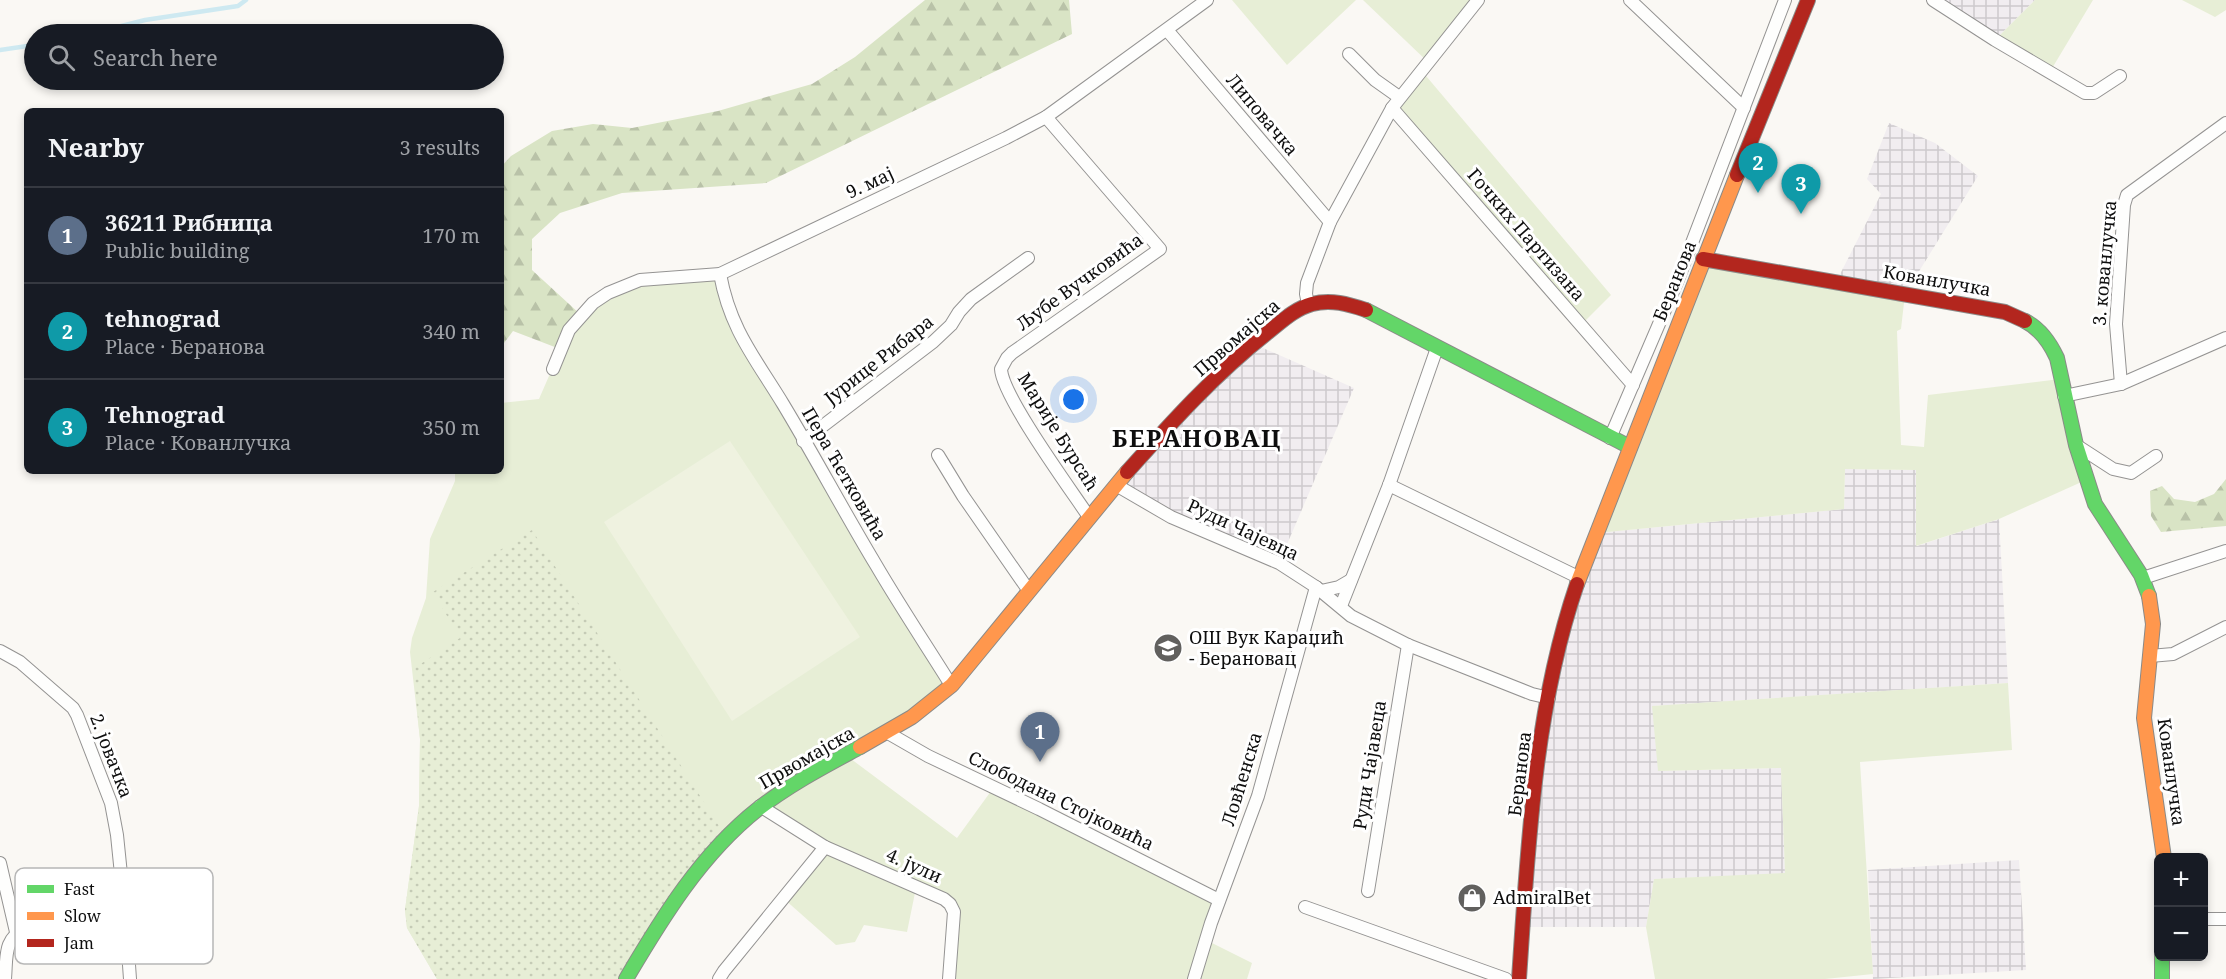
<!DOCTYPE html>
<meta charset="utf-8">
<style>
body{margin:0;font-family:"Noto Serif",serif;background:#242831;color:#f1f3f6}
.controls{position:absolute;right:18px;bottom:18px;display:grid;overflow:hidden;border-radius:9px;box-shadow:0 3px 9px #0003}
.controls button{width:54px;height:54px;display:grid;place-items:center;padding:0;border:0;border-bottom:2px solid #363941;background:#171b24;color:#f1f3f6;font:30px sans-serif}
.you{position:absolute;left:1074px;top:400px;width:21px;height:21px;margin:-15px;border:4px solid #fff;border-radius:50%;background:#1a73e8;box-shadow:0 0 0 9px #1a73e833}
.badge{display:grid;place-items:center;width:39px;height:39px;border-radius:50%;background:#0b8043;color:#fff;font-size:20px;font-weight:700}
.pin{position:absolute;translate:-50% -50px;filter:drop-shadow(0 2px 3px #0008)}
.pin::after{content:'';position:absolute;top:32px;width:21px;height:18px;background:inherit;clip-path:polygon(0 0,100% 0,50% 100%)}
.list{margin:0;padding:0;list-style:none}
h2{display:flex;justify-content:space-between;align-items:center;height:78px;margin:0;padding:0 24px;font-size:26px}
h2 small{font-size:20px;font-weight:400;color:#9ea1a6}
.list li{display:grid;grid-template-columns:39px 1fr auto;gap:18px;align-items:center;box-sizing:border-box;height:96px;padding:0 24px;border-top:2px solid #363941}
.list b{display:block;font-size:22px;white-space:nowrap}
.list p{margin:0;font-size:20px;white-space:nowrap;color:#9ea1a6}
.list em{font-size:20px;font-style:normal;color:#9ea1a6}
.icon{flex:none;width:33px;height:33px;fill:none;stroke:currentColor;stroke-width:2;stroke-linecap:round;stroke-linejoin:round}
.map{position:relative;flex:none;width:2226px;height:979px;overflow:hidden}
.search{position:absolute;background:#171b24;box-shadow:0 3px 9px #0003;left:24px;top:24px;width:480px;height:66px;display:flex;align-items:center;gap:15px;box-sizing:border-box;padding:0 21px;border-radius:33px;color:#9ea1a6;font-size:22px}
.panel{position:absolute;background:#171b24;box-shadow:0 3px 9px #0003;left:24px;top:108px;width:480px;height:366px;border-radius:9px}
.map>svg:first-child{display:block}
.industrial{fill:url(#industrial-grid)}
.grass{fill:#e7eed6}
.forest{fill:url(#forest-firs)}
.park{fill:url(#park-dots)}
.pitch{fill:#eff2e0}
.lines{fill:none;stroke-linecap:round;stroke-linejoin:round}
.stream{stroke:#cee9f1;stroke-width:4.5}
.street-casing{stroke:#949392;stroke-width:14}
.fast-casing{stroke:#8b8a88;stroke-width:16}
.slow-casing{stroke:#8b8a88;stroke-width:16}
.jam-casing{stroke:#8b8a88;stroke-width:16}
.street{stroke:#fefefd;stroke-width:12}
.fast{stroke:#63d668;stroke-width:14}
.slow{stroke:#ff974d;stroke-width:14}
.jam{stroke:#b3261e;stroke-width:14}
.labels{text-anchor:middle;stroke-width:6;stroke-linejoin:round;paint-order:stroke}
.street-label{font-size:18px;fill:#0e0e0e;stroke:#fff}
.poi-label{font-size:18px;fill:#0e0e0e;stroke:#fff;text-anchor:start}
.district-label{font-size:24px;font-weight:bold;letter-spacing:1.5px;fill:#0e0e0e;stroke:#fff}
.key{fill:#fff;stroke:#b7b7b7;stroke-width:1.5}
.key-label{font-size:16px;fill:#0e0e0e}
</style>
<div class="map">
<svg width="2226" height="979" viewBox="0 0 2226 979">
<defs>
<pattern id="industrial-grid" width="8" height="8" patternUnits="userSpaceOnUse" patternTransform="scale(1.5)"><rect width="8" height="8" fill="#f1edf0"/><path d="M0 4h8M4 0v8" fill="none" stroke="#cdcacd"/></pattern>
<pattern id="forest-firs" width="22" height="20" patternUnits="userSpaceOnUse" patternTransform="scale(1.5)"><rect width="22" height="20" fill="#d9e4c5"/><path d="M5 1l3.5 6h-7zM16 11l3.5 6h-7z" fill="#b9c2a8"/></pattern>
<pattern id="park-dots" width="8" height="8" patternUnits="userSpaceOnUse" patternTransform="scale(1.5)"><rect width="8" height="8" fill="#e7eed6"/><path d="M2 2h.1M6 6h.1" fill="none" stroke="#c5cbb6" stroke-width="1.8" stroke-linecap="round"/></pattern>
</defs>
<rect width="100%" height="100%" fill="#faf8f4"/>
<g class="industrial">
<path d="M1933 0H2035L1995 40Z"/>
<path d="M1889 123 1935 143 1978 176 1905 294 1836 282 1881 194 1867 179Z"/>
<path d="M1254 344 1354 388 1279 563 1116 485Z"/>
<path d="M1845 469 1916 470 1917 546 1999 519 2008 683 1653 706 1659 771 1781 768 1785 874 1654 879 1646 927H1523L1545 716 1597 533 1844 509Z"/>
<path d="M2019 860 2026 970 1873 979 1868 870Z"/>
</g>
<g class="grass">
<path d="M1232 0H1356L1287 65Z"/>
<path d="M1363 0H1470L1474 5 1428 62Z"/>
<path d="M2035 0H2093L2048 75 1995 40Z"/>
<path d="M2182 0H2226V10L2215 17Z"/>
<path d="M1421 70 1611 295 1581 325 1392 108Z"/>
<path d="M1703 259 1905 294 1901 329 1897 331 1901 445 1924 447 1928 395 2060 379 2086 480 1999 519 1916 546V470L1845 469 1844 509 1597 533Z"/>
<path d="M720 274 724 300 951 685 847 756 957 838 994 787 1219 900 1206 940 1252 963 1247 979H949L954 912 916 888 907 932 864 925 855 942 836 945 783 898 825 847 761 806 730 833 437 979 407 928 405 910 419 806 420 739 410 652 412 638 426 598 430 539 455 481V471H501V403L539 399 569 330 624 285Z"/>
<path d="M2008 683 2012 750 1860 762 1873 974 1825 979H1655L1646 927 1654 879 1785 873 1781 768 1658 771 1652 706Z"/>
</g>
<g class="forest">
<path d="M925 0H1069L1072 34 766 183 622 193 560 213 532 239V270L581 315 560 349 513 331 501 347V167L511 156 552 131 593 124 632 128 718 111 812 84 855 57Z"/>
<path d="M2226 479V526L2161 532 2151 516 2150 491 2162 486 2174 499 2195 502 2214 494Z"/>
</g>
<path class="park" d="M532 530 726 837 626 979H437L407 928 405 910 419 806 420 739 413 669 460 638 433 592Z"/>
<path class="pitch" d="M730 441 860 637 732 721 604 522Z"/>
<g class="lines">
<g class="stream">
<path d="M90 34 145 20 238 6 246 0"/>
<path d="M0 50 34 45"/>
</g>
<g class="street-casing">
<g id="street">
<path d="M1630 0 1744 108"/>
<path d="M1933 0 1995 40 2085 93H2094L2120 76"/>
<path d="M1167 30 1330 222"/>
<path d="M1349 54 1375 80 1399 97"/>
<path d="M1392 108 1633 385"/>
<path d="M1046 117 1160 249 1012 353 1007 358 1001 369C1002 396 1071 490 1089 517"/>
<path d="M720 274C730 329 755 358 783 404 815 457 844 512 876 565 900 606 926 645 951 685"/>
<path d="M1308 304 1306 294 1307 283 1330 222 1392 108 1478 0"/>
<path d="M553 369 569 330 593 303 608 293 640 280 720 274 1006 138 1046 117 1207 0"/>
<path d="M2121 384 2116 324 2124 205 2127 195 2226 123"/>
<path d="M2064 396 2121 384 2226 338"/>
<path d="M1610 438 1677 282 1785 0"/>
<path d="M803 441 933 342 951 325 959 312 971 299 1028 258"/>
<path d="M2076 445 2113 469 2131 473 2156 456"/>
<path d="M938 455 963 496 1029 591"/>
<path d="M1116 485 1171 517 1279 563 1316 587 1351 616 1408 645 1532 694 1549 698"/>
<path d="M1389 485 1580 578"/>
<path d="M2143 578 2226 551"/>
<path d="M1321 591 1339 587 1351 580"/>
<path d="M1341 606 1389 485 1437 348"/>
<path d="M0 651 20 662 73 708 77 715 111 803 117 835 123 894C121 904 119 907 109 911L26 928C3 939 7 956 5 979"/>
<path d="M2150 656 2173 654 2226 627"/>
<path d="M888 733 928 756 1039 809 1219 900"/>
<path d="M760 806 825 847 944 899 950 904 954 912 949 979"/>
<path d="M0 863 16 932"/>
<path d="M1368 891 1408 645"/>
<path d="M1305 907 1506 979"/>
<path d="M118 908 127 937 130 979"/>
<path d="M2204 919H2226"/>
<path d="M719 979 724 971 825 847"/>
<path d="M1194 979 1211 923 1258 796 1316 587"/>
</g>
</g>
<g class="fast-casing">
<g id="fast">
<path d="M1366 310 1630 447"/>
<path d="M2025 321C2041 329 2050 343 2057 358L2076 445 2095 504 2141 575 2149 596"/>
<path d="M2162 956V979"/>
<path d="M626 979C662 918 701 854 758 809 790 784 825 766 860 747"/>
</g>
</g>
<g class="slow-casing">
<g id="slow">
<path d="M1577 584 1737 175"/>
<path d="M2149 596 2153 624 2144 718 2164 858"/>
<path d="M860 747 912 717 952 685 1127 472"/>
</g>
</g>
<g class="jam-casing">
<g id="jam">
<path d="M1737 175 1808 0"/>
<path d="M1703 259 2005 312 2025 321"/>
<path d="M1127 472C1171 423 1215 374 1267 333 1281 322 1294 309 1312 304 1331 299 1348 304 1366 310"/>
<path d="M1519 979C1528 847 1534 710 1577 584"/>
</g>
</g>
<use href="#street" class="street"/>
<use href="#fast" class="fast"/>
<use href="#slow" class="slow"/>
<use href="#jam" class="jam"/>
</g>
<defs>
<g id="school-disc" transform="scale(1.5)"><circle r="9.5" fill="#61605e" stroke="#fff"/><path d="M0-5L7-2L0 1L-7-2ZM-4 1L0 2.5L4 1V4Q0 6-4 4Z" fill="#fff"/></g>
<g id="shop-disc" transform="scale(1.5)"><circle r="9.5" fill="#61605e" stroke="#fff"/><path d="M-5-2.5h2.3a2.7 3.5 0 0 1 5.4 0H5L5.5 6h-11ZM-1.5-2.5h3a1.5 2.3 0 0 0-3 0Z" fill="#fff"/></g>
</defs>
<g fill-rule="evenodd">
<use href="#school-disc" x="1168" y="648"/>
<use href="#shop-disc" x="1472" y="898"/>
</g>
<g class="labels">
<g class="street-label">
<text transform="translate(1262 115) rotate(50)" y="6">Липовачка</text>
<text transform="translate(870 183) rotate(-25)" y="6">9. мај</text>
<text transform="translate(1526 235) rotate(49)" y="6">Гочких Партизана</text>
<text transform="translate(2105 263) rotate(-85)" y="6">3. кованлучка</text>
<text transform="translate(1675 281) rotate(-68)" y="6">Беранова</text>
<text transform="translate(1937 281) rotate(10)" y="6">Кованлучка</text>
<text transform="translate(1080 282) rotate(-36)" y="6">Љубе Вучковића</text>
<text transform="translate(1237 338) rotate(-41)" y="6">Првомајска</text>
<text transform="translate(879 360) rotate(-38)" y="6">Јурице Рибара</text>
<text transform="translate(1058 432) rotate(58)" y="6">Марије Бурсаћ</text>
<text transform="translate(844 474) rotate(60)" y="6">Пера Ћетковића</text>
<text transform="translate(1243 530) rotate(25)" y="6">Руди Чајевца</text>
<text transform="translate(111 756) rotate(69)" y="6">2. јовачка</text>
<text transform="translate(807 758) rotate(-30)" y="6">Првомајска</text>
<text transform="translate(1370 765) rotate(-81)" y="6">Руди Чајавеца</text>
<text transform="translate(2171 772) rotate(82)" y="6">Кованлучка</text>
<text transform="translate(1520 774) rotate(-83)" y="6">Беранова</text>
<text transform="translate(1242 779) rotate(-73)" y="6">Ловћенска</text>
<text transform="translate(1061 801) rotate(26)" y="6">Слободана Стојковића</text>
<text transform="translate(914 866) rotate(24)" y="6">4. јули</text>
</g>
<g class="poi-label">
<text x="1189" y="644">ОШ Вук Караџић<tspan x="1189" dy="21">- Берановац</tspan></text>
<text x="1493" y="904">AdmiralBet</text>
</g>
<g class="district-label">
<text x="1197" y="447">БЕРАНОВАЦ</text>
</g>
</g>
<rect x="15" y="868" width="198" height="96" rx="9" class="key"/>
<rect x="27" y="885" width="27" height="8" fill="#63d668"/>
<rect x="27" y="912" width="27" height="8" fill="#ff974d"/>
<rect x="27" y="939" width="27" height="8" fill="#b3261e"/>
<g class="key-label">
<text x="64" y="895">Fast</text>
<text x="64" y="922">Slow</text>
<text x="64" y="949">Jam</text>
</g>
</svg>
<div class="controls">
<button>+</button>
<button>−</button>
</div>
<div class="you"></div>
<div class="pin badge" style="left:1040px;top:762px;background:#5c6f8a">1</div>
<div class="pin badge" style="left:1758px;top:193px;background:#0f9aa8">2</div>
<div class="pin badge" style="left:1801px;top:214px;background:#0f9aa8">3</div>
<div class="search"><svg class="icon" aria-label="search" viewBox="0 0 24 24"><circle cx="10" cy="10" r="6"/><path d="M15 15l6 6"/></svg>Search here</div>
<section class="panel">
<h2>Nearby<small>3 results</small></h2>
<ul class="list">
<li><span class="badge" style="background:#5c6f8a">1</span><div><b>36211 Рибница</b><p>Public building</p></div><em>170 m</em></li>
<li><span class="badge" style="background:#0f9aa8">2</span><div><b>tehnograd</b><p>Place · Беранова</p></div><em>340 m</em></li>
<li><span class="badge" style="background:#0f9aa8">3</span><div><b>Tehnograd</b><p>Place · Кованлучка</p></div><em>350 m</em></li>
</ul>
</section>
</div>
